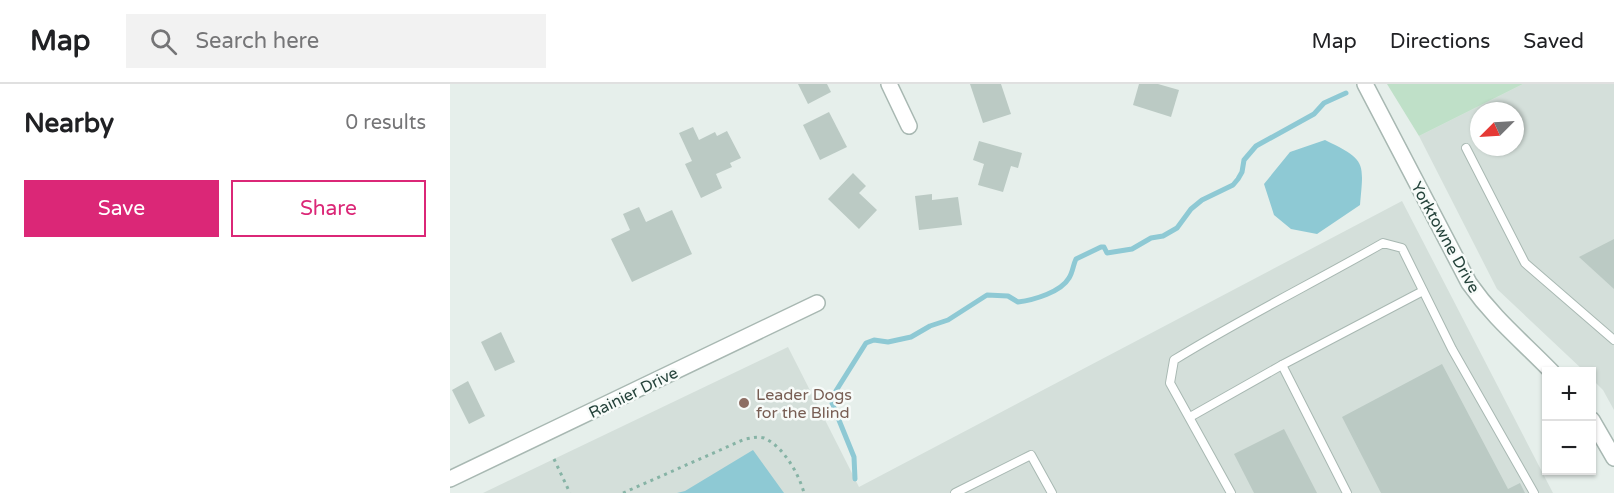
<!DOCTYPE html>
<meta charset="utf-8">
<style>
body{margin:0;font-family:"Varela Round",sans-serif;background:#f2f2f2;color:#202124}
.controls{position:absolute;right:18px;bottom:18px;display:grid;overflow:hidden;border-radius:0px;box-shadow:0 2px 4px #0004}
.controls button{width:54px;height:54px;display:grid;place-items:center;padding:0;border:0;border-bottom:2px solid #e0e0e0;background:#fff;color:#202124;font:30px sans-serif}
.compass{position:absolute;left:1020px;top:18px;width:54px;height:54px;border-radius:50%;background:#fff;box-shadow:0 2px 4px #0004;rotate:246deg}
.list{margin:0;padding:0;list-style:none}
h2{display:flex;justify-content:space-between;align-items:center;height:78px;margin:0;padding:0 24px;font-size:26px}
h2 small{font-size:20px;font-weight:400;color:#757577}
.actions{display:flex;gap:12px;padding:18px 24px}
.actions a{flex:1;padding:14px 0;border:2px solid #db2777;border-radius:0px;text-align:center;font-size:21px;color:#db2777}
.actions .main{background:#db2777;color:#fff}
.icon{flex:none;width:33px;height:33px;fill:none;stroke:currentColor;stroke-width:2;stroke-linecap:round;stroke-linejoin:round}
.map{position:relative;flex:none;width:1164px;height:409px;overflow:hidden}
header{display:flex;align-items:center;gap:36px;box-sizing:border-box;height:84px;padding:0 30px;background:#fff;border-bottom:2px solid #e0e0e0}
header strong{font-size:28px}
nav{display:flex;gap:33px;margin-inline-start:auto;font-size:21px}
.search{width:420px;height:54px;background:#f2f2f2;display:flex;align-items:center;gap:15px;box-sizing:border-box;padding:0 21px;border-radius:0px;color:#757577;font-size:22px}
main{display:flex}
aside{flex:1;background:#fff}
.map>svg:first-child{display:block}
.built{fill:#d4dfda;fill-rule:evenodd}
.green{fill:#bfe0c8}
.water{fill:#8ec9d4}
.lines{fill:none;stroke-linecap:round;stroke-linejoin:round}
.stream{stroke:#8ec9d4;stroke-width:5}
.building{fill:#bbcac4}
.lane-casing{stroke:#a8b8b2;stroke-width:10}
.street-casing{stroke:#a8b8b2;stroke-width:18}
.path{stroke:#86b3a5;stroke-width:3;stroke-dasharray:3 4.5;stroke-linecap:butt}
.lane{stroke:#fff;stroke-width:8}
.street{stroke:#fff;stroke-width:15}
.education-dot{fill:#8d6e63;stroke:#f7fbf9;stroke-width:2}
.labels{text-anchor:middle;stroke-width:5;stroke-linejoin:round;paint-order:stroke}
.street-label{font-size:16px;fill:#24423a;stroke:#f7fbf9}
.education-label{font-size:16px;fill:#785e54;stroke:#f7fbf9;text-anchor:start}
</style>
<header>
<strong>Map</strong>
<div class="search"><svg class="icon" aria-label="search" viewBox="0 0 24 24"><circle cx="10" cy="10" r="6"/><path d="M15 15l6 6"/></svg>Search here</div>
<nav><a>Map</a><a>Directions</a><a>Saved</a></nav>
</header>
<main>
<aside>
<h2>Nearby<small>0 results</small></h2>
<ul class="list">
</ul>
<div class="actions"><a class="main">Save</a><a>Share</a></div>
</aside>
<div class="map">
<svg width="1164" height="409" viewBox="0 0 1164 409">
<rect width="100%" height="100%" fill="#e6efeb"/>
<g class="built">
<path d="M1073 0H1164V326L1153 306 1142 295V288L1134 287 1047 205 969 52ZM1029 27H1065V63H1029Z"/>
<path d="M952 117 1103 409H33L338 263 409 403Z"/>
</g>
<path class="green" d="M937 0H1073L969 52Z"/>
<g class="water">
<path d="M875 56C916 76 914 77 910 121L867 150 841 145 824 131 814 100 840 68Z"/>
<path d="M303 366 334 409H227L235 407Z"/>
</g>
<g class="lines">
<path class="stream" d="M405 395 404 373 382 319 384 310 416 259 424 256 438 258 461 253 480 242 498 236 537 211 558 212 568 218C584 216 611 208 619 194 623 188 623 181 626 175L651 163H654L657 169 682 165 701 154 713 152 727 144 741 125 752 116 783 101 788 95 792 88 794 76 806 62 864 30 874 19 896 9"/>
</g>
<g class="building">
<path d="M348 0H377L381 8 358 20Z"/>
<path d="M520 0H551L561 30 533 39Z"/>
<path d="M689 0H708L729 6 721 33 683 21Z"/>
<path d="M379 28 397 63 370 76 353 41Z"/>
<path d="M243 43 249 56 265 48 267 52 277 47 291 74 280 79 282 83 266 90 272 104 251 114 235 80 242 77 229 49Z"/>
<path d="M529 57 572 69 568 84 561 82 553 108 528 101 534 80 523 76Z"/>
<path d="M403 89 416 102 409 109 427 126 409 145 378 115Z"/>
<path d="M482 110V116L508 113 512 141 469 146 465 112Z"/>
<path d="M189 123 196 138 222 126 242 170 182 198 161 155 180 146 173 130Z"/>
<path d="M1164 155V205L1129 173Z"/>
<path d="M51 248 65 278 45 287 31 258Z"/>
<path d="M992 280 1058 405 1070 399 1075 409H931L892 333Z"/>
<path d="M18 297 35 332 19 340 2 306Z"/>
<path d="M834 345 867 409H804L784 370Z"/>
</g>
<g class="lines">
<g class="lane-casing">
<g id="lane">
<path d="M1016 64 1075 179 1164 256"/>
<path d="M832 281 897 409"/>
<path d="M740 333 832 281 973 207"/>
<path d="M505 409 581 371 602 409"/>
<path d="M781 409 720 299 724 276C792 234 863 199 933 159L952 164 1002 265 1084 409"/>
</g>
</g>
<g class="street-casing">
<g id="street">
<path d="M439 0 459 42"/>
<path d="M915 0 1019 199C1045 236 1071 256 1102 288"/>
<path d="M1142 336 1164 374"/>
<path d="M0 395 367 219"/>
</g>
</g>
<g class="path">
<path d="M104 375 120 409"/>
<path d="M173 409 295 355C302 354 307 352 314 354 333 362 349 390 354 409"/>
</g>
<use href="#lane" class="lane"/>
<use href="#street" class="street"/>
</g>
<circle class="education-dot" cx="294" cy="319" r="6"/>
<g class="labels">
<g class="street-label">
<text transform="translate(996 153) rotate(61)" y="6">Yorktowne Drive</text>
<text transform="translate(183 308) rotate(-26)" y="6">Rainier Drive</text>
</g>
<g class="education-label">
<text x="306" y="316">Leader Dogs<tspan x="306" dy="18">for the Blind</tspan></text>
</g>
</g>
</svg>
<div class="controls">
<button>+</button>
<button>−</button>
</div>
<svg class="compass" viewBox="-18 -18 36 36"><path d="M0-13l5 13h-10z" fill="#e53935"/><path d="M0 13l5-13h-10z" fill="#757577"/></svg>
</div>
</main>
